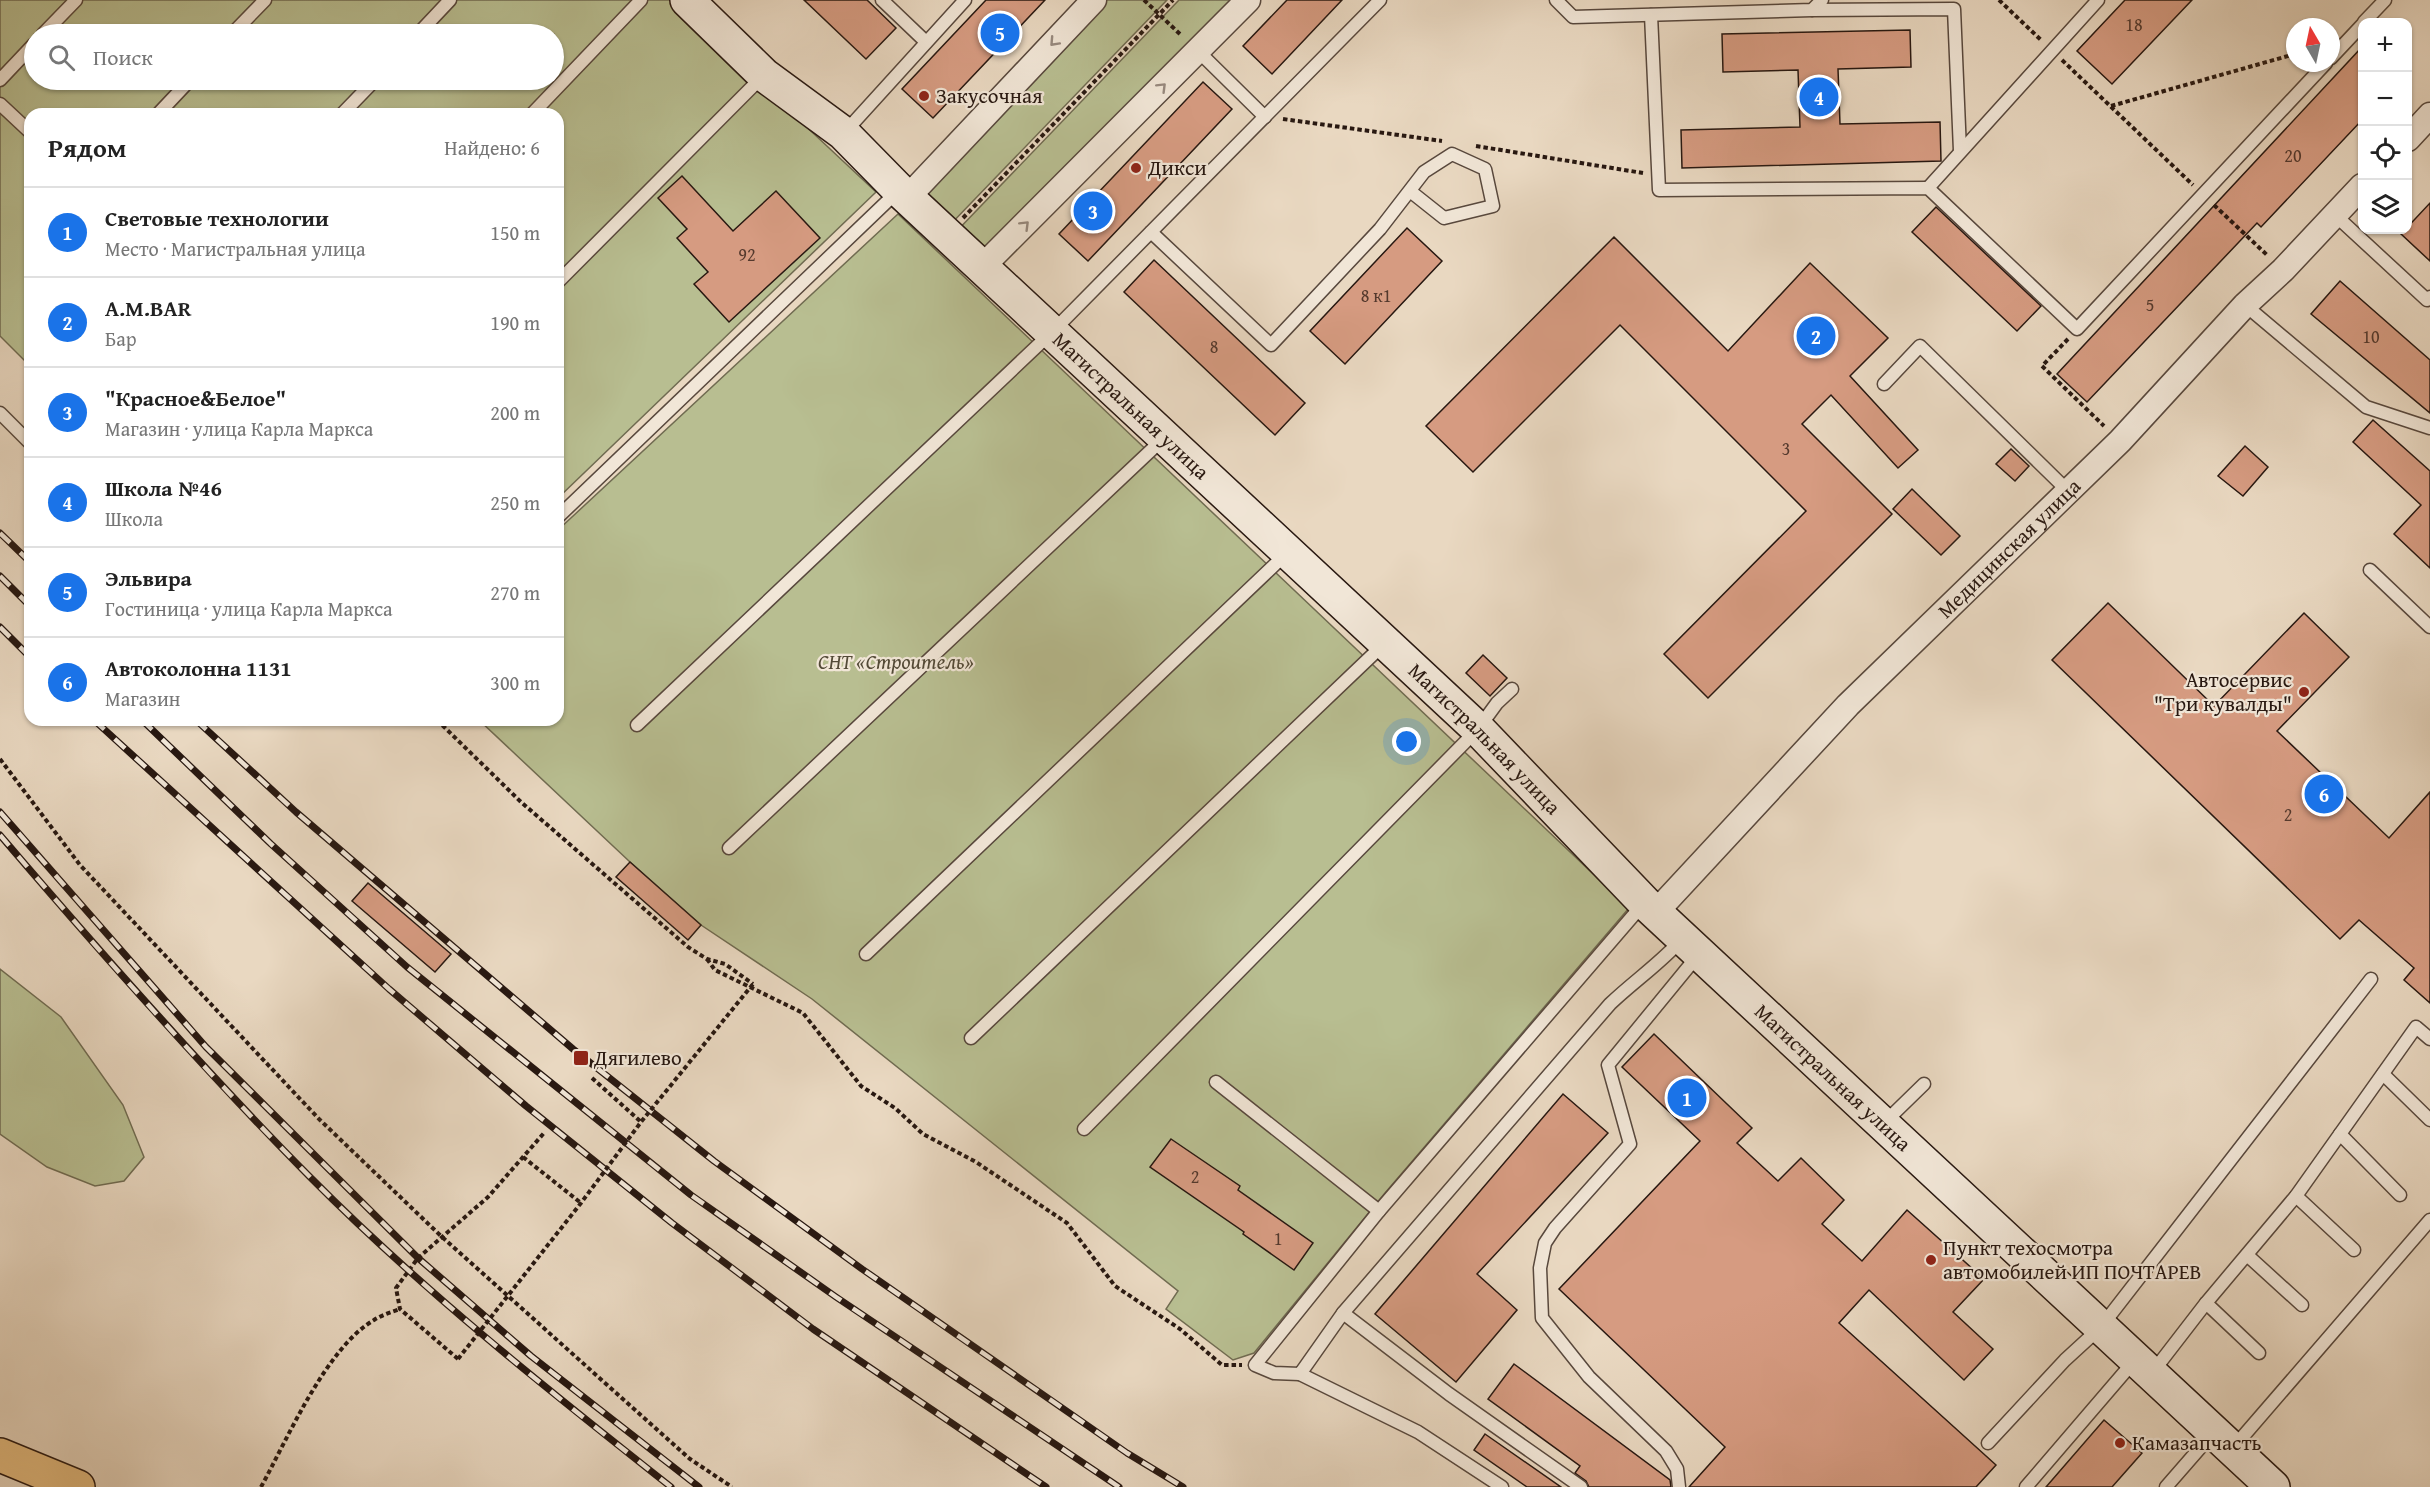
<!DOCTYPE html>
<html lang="ru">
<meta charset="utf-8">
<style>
body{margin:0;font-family:"Gentium Book Plus",serif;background:#f2f2f2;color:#222}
.controls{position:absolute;right:18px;top:18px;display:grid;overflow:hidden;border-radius:12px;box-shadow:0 2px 4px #0004}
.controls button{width:54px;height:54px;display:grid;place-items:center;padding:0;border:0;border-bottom:2px solid #e0e0e0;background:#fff;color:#222;font:30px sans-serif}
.compass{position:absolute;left:2286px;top:18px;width:54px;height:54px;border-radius:50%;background:#fff;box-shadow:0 2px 4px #0004;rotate:351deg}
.you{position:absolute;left:1407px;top:742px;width:21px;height:21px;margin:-15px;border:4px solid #fff;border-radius:50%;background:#1a73e8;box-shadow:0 0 0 9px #1a73e833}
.badge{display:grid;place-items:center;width:39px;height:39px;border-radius:50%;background:#1a73e8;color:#fff;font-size:20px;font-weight:700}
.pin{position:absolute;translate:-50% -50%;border:3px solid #fff;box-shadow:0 2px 6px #0006}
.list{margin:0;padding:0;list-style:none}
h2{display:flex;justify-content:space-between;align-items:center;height:78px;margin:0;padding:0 24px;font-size:26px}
h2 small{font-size:20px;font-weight:400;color:#767676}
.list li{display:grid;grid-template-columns:39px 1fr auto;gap:18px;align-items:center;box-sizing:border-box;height:90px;padding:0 24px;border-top:2px solid #e0e0e0}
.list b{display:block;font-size:22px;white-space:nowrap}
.list p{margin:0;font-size:20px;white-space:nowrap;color:#767676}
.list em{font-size:20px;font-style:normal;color:#767676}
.icon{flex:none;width:33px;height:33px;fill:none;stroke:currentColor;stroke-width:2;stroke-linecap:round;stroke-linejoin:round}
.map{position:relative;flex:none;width:2430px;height:1487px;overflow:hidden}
.search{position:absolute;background:#fff;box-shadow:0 2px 4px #0004;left:24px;top:24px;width:540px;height:66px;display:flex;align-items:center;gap:15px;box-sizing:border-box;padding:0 21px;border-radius:33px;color:#767676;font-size:22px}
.panel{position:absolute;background:#fff;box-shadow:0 2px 4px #0004;left:24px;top:108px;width:540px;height:618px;border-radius:18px}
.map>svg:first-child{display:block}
.green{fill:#b8be91;stroke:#706b51;stroke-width:1.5;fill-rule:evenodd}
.building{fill:#d69b81;stroke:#281811;stroke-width:1.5}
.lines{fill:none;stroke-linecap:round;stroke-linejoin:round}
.lane-casing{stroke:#58483d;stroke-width:15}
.street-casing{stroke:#58483d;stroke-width:27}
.secondary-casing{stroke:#281811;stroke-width:36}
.highway-casing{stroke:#281811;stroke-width:36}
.path{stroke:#281811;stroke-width:4;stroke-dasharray:4.5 3;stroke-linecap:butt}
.lane{stroke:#f1e6d7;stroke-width:12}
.street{stroke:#f1e6d7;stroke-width:24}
.secondary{stroke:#f1e6d7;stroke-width:33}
.highway{stroke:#e4bc80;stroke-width:33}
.rail-casing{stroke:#281811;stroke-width:7}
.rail{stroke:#f1e6d7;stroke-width:4.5;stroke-dasharray:14;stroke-linecap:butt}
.path-bridge{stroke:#281811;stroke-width:4;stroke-dasharray:4.5 3;stroke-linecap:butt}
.oneway{stroke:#97897e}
.poi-dot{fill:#8f2418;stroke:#f1e6d7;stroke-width:2}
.labels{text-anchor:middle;stroke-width:4.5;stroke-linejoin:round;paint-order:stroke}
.number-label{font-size:18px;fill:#54392d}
.poi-label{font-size:21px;fill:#281811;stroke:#f1e6d7;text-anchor:start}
.street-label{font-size:21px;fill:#281811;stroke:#f1e6d7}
.park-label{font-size:21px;font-style:italic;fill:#534a37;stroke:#f1e6d7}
</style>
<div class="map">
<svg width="2430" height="1487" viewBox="0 0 2430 1487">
<rect width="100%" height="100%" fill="#e9d8c1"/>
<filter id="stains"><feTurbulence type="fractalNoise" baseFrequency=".00333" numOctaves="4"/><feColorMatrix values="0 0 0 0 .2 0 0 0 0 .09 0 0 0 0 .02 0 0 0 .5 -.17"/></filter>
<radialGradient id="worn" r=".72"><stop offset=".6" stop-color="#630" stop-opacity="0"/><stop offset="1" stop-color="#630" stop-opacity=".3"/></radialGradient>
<g class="green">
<path d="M0 0H671L876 192 558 498V114H30V366L0 336ZM34 34H554V80H34Z"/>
<path d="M1102 0H1167L947 228 913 196Z"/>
<path d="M1179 0H1238L984 264 953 235Z"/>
<path d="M898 214 1629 908 1385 1193 1254 1353 1233 1360 1166 1309 1178 1291 812 999 701 925 630 862 479 720H558V530Z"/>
<path d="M0 969 61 1017 123 1105 144 1157 124 1181 95 1186 47 1167 0 1134Z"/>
</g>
<g class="building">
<path d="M804 0H867L896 28 866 59Z"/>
<path d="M986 0H1045L933 118 902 89Z"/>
<path d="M1287 0H1342L1272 74 1243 46Z"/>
<path d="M2125 0H2192L2112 84 2077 51Z"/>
<path d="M1910 30 1911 67 1838 69 1840 124 1940 122 1941 161 1682 168 1681 130 1800 127 1798 70 1723 72 1722 34Z"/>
<path d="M2362 47V120L2261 227 2257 223 2087 402 2057 374Z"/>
<path d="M1203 82 1232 109 1088 261 1059 234Z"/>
<path d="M682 176 733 231 776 191 820 238 729 322 694 284 708 272 677 238 687 229 658 198Z"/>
<path d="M2430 203V261L2401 234Z"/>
<path d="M1936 207 2041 306 2017 331 1912 232Z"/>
<path d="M1407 228 1442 261 1345 364 1310 331Z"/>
<path d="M1614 237 1728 351 1810 263 1888 338 1850 376 1918 450 1898 468 1831 395 1802 424 1892 514 1708 698 1664 654 1806 511 1620 325 1473 472 1426 426Z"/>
<path d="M1154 260 1305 403 1275 435 1124 292Z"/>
<path d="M2340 281 2430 360V413L2311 314Z"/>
<path d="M2373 420 2430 471V568L2394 534 2421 505 2353 442Z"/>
<path d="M2245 446 2268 467 2243 496 2218 476Z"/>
<path d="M2011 449 2029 466 2015 481 1996 464Z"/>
<path d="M1912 489 1960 536 1941 555 1893 509Z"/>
<path d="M2108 603 2214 706 2304 613 2349 657 2277 731 2389 838 2430 792V1003L2404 980 2414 968 2359 920 2340 939 2052 660Z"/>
<path d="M1483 655 1507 678 1490 696 1466 673Z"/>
<path d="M630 862 701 925 688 940 616 877Z"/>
<path d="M368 883 451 954 435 972 352 901Z"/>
<path d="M1654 1034 1752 1128 1737 1143 1778 1181 1801 1158 1844 1200 1822 1224 1862 1261 1907 1210 1984 1279 1953 1312 1993 1349 1964 1380 1869 1290 1839 1323 1996 1465 1976 1487H1689L1725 1447 1559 1289 1700 1141 1622 1067Z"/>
<path d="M1563 1094 1608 1133 1477 1274 1517 1310 1456 1382 1375 1314Z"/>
<path d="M1171 1139 1240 1186 1238 1190 1313 1243 1294 1270 1243 1234 1244 1232 1150 1167Z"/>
<path d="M1514 1364 1670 1480 1671 1487H1589L1586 1481 1575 1473 1580 1466 1488 1399Z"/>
<path d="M2104 1420 2142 1453 2112 1487H2046Z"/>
<path d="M1485 1434 1561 1487H1527L1474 1450Z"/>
</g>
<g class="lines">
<g class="lane-casing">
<g id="lane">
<path d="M882 0 926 42"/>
<path d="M1556 0 1573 17 1812 10 1822 0"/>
<path d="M1812 10 1954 9 1960 151"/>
<path d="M1651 15 1659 190 1928 188 2077 329 2326 63"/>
<path d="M2364 22 2385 0"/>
<path d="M43 34 76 0"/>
<path d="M232 34 265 0"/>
<path d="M418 34 450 0"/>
<path d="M1198 51 1265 117"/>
<path d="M2331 58 2362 25"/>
<path d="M0 80 34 44"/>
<path d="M0 104 30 132"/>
<path d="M158 114 190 80"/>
<path d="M342 114 375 80"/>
<path d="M532 114 641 0"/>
<path d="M845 132 965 0"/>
<path d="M1928 188 2098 0"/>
<path d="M2335 215 2427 300 2430 297"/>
<path d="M1151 232 1271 345 1380 229 1424 172 1452 154 1485 169 1493 206 1444 218 1410 191"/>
<path d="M558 282 762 77"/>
<path d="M2245 305 2366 407 2430 428"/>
<path d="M1884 384 1920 346 2069 492"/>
<path d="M0 413 30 443"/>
<path d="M558 517 898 191"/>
<path d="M2370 570 2430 627"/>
<path d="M637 725 1053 331 1380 0"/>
<path d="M729 848 1163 439"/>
<path d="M866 954 1287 553"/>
<path d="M971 1038 1384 644"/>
<path d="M2383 1074 2430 1120"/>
<path d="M1216 1082 1379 1211 1644 903"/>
<path d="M1884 1123 1924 1084"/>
<path d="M1084 1129 1478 729 1497 703 1512 689"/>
<path d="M2340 1134 2400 1195"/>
<path d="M2296 1196 2354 1250"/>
<path d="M1379 1211 1255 1365 1274 1373 1300 1374 1343 1313 1610 1004C1634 981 1661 963 1683 938"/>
<path d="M2247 1255 2302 1305"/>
<path d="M2206 1303 2259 1353"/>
<path d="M1343 1313 1449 1394 1581 1487"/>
<path d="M2152 1373 2206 1303 2296 1196 2416 1027 2430 1039"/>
<path d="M1300 1374 1418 1432 1502 1487"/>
<path d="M1988 1443 2065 1360 2101 1327 2371 979"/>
<path d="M2233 1448 2430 1220"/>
<path d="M1679 1487 1677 1469 1666 1451 1589 1377 1542 1318 1540 1268 1545 1243 1555 1228 1630 1144 1608 1065 1699 954"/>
<path d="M2026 1487 2135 1360"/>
<path d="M2166 1487 2213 1433"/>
</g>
</g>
<g class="street-casing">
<g id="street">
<path d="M2408 139 2430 115"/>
<path d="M908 197 1094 0"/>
<path d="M983 266 1248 0"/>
<path id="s1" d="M1656 912 1848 705 2120 441 2245 305 2283 270 2362 186"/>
</g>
</g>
<g class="secondary-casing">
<g id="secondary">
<path id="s2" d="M687 0 764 75 843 133 899 190 1478 729 1644 902 2273 1487"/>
</g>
</g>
<g class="highway-casing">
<path id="highway" d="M0 1455 78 1487"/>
</g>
<g class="path">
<path d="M1144 0 1182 36"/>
<path d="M1999 0 2041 40"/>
<path d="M2062 60 2193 185"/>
<path d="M2111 106 2295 54"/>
<path d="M1283 119 1442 141"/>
<path d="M1476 146 1643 173"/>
<path d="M2214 205 2267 255"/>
<path d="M963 218 1173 0"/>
<path d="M2068 339 2042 366 2104 426"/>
<path d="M437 720 521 802 688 947 707 959 725 964 753 984"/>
<path d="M0 759 80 865 319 1119 442 1237 690 1459 732 1487"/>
<path d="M707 959 715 970 803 1013 861 1086 895 1108 923 1134 976 1162 1067 1223 1115 1286 1180 1329 1222 1365H1242"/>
<path d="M592 1078 641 1122"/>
<path d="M523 1157 581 1203"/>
<path d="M458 1359 400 1309 396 1288 418 1258 488 1197 544 1133"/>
<path d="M261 1487C288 1438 326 1348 374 1320 382 1315 391 1312 400 1309"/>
</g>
<use href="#lane" class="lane"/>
<use href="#street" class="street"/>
<use href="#secondary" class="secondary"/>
<use href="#highway" class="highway"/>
<g class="rail-casing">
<g id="rail">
<path d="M0 533 30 562"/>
<path d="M0 576 30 606"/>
<path d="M0 627 30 657"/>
<path d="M94 720 389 989 526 1106 672 1223 813 1329 1046 1487"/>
<path d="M142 720 271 844 407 967 691 1195 836 1297 1119 1487"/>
<path d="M196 720 296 812 573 1049 714 1161 862 1269 1127 1453 1183 1487"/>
<path d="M0 812 206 1047 418 1258 531 1356 699 1487"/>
<path d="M0 835C100 952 202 1068 310 1177 422 1290 547 1389 671 1487"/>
</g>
</g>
<use href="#rail" class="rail"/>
<path class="path-bridge" d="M458 1359 581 1203 641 1122 753 984"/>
</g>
<defs><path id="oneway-chevron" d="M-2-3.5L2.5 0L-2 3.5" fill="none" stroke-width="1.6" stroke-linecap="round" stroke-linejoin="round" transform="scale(1.5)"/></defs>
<g class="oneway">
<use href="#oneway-chevron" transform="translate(1054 42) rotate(133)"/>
<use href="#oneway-chevron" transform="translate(1162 87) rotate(-45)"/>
<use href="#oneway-chevron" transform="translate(1025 225) rotate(-45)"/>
</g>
<g class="poi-dot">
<circle cx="924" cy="96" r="6"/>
<circle cx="1136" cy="168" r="6"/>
<circle cx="2304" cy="692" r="6"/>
<rect x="573" y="1050" width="16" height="16" rx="3"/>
<circle cx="1931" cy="1260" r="6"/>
<circle cx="2120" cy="1443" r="6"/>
</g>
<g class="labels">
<g class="number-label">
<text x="2134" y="31">18</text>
<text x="2293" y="162">20</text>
<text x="747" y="261">92</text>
<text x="1376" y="302">8 к1</text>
<text x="2150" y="311">5</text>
<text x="2371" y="343">10</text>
<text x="1214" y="353">8</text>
<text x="1786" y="455">3</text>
<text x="2288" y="821">2</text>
<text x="1195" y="1183">2</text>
<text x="1278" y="1245">1</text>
</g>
<g class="poi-label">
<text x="936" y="103">Закусочная</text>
<text x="1148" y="175">Дикси</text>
<text x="2292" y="687" text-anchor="end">Автосервис<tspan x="2292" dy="24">"Три кувалды"</tspan></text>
<text x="594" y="1065">Дягилево</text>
<text x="1943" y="1255">Пункт техосмотра<tspan x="1943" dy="24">автомобилей ИП ПОЧТАРЕВ</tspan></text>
<text x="2132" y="1450">Камазапчасть</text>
</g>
<g class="street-label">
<text dy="7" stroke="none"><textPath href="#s2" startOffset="602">Магистральная улица</textPath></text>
<text dy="7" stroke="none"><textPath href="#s1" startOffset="507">Медицинская улица</textPath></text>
<text dy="7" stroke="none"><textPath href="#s2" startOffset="1088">Магистральная улица</textPath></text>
<text dy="7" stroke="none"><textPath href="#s2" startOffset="1574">Магистральная улица</textPath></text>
</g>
<g class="park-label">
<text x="896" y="669">СНТ «Строитель»</text>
</g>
</g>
<rect width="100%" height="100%" filter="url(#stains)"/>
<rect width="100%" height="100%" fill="url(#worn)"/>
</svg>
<div class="controls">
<button>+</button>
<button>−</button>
<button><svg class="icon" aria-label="locate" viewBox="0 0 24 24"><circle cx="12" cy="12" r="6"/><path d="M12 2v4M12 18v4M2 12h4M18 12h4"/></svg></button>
<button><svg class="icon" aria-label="layers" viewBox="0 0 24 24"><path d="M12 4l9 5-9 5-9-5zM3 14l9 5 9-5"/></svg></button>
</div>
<svg class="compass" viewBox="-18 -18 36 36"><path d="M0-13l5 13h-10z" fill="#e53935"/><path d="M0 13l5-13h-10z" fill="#767676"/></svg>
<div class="you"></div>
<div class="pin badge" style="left:1687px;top:1098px">1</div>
<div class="pin badge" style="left:1816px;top:336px">2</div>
<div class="pin badge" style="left:1093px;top:211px">3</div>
<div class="pin badge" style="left:1819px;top:97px">4</div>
<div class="pin badge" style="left:1000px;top:33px">5</div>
<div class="pin badge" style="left:2324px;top:794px">6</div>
<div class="search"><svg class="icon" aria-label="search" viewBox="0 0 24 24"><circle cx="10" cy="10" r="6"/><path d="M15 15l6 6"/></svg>Поиск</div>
<section class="panel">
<h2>Рядом<small>Найдено: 6</small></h2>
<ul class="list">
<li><span class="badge">1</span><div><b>Световые технологии</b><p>Место · Магистральная улица</p></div><em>150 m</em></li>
<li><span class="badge">2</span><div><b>А.М.BAR</b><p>Бар</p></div><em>190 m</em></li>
<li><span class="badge">3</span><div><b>&quot;Красное&amp;Белое&quot;</b><p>Магазин · улица Карла Маркса</p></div><em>200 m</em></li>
<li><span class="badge">4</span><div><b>Школа №46</b><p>Школа</p></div><em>250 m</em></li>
<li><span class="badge">5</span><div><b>Эльвира</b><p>Гостиница · улица Карла Маркса</p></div><em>270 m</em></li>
<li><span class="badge">6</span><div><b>Автоколонна 1131</b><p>Магазин</p></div><em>300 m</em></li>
</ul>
</section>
</div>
